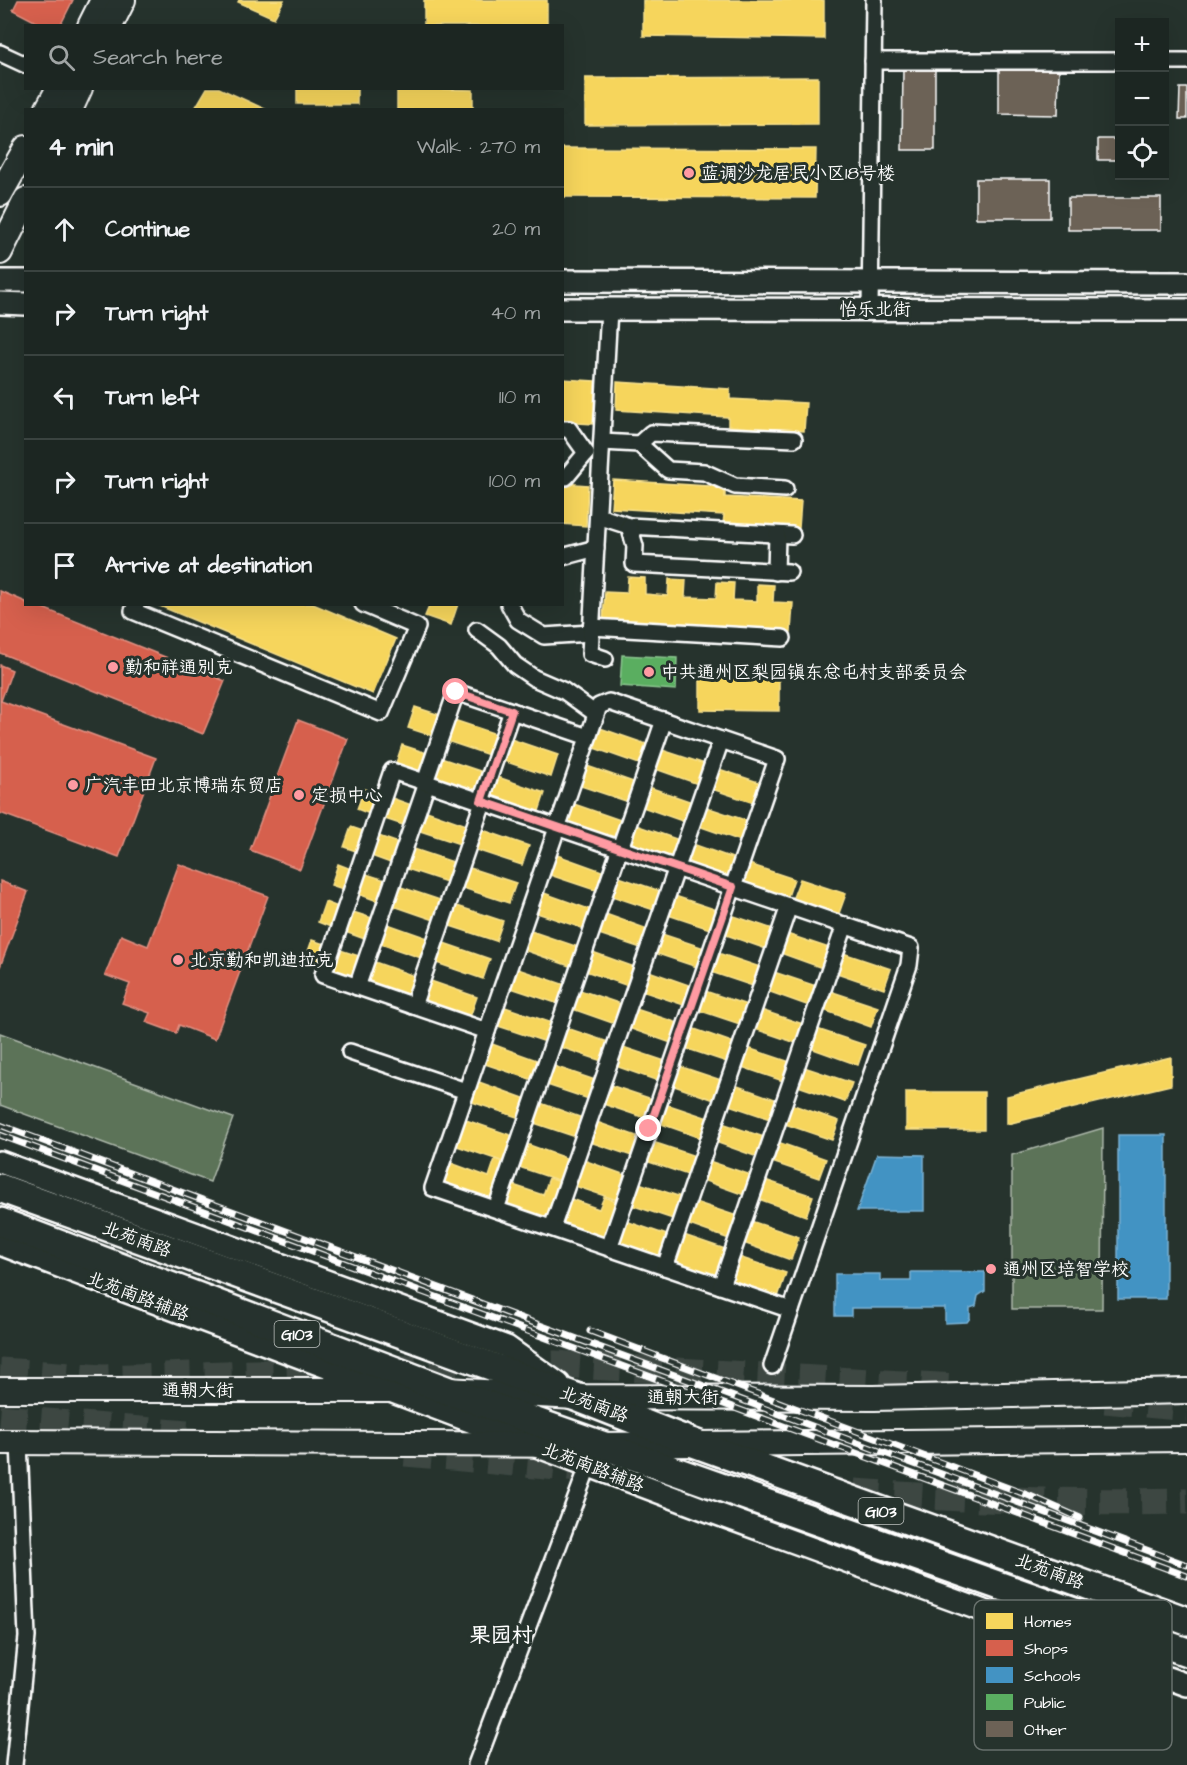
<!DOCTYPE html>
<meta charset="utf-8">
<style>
body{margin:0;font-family:"Architects Daughter","LXGW WenKai TC",sans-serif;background:#29322f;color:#f1f3f6}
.controls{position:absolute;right:18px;top:18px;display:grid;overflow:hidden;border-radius:0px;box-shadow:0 6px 24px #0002}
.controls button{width:54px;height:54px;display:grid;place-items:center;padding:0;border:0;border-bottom:2px solid #3a4340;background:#1c2622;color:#f1f3f6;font:30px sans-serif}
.stop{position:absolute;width:18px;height:18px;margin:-14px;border:4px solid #ff9aa2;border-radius:50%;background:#fff}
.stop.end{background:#ff9aa2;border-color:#fff;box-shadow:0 2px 6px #0008}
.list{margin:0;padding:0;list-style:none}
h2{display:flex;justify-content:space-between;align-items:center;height:78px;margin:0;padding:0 24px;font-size:26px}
h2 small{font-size:20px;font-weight:400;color:#a0a5a5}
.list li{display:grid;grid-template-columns:39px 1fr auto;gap:18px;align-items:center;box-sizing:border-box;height:84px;padding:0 24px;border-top:2px solid #3a4340}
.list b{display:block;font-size:22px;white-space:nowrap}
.list em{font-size:20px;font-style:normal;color:#a0a5a5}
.icon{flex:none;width:33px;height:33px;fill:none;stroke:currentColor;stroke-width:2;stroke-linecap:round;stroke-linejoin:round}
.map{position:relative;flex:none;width:1187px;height:1765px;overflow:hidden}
.search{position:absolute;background:#1c2622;box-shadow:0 6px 24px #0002;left:24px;top:24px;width:540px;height:66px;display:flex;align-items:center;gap:15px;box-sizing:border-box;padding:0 21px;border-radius:0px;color:#a0a5a5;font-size:22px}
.panel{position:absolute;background:#1c2622;box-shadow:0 6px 24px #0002;left:24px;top:108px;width:540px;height:498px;border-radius:0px}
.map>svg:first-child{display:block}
.green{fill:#5c7358;stroke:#aeb9ac;stroke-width:1.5}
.homes{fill:#f6d55c;stroke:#f9e28d;stroke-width:1.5}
.shops{fill:#d6604d;stroke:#e29082;stroke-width:1.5}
.schools{fill:#4393c3;stroke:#7bb3d5;stroke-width:1.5}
.public{fill:#5aae61;stroke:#8cc690;stroke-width:1.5}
.building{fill:#6c6256;stroke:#fff;stroke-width:1.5}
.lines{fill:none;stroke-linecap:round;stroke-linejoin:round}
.highway-tunnel{stroke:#3c4742;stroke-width:27;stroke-dasharray:27 14;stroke-linecap:butt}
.street-casing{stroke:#fff;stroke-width:20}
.secondary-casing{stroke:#fff;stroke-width:26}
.primary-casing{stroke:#fff;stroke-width:28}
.highway-casing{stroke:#fff;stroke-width:32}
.street{stroke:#26332d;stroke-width:15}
.secondary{stroke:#26332d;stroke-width:21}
.primary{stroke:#26332d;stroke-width:24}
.highway{stroke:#26332d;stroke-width:27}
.rail-casing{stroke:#fff;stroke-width:7}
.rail{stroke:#26332d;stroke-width:4.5;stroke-dasharray:14;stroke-linecap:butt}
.route{stroke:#ff9aa2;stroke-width:8}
.poi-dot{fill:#ff9aa2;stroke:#26332d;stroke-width:2}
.labels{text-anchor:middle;stroke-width:6;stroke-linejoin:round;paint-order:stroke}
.shield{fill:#26332d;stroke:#bec2c0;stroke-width:1.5}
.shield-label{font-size:16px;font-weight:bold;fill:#fff}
.poi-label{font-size:18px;fill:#fff;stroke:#26332d;text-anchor:start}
.street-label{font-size:18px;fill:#fff;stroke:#26332d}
.quarter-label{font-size:21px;font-weight:bold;fill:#fff;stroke:#26332d}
.key{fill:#26332d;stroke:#67706c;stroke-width:1.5}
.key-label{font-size:16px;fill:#fff}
</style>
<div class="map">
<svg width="1187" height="1765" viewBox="0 0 1187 1765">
<rect width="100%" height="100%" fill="#26332d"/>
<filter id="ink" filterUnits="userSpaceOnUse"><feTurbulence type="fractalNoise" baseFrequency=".0167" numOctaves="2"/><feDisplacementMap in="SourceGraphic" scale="12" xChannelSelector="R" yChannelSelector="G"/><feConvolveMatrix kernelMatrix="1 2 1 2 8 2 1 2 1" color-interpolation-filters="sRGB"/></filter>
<g filter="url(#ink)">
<g class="green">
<path d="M0 1033 233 1118 210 1182 0 1105Z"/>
<path d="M1103 1128 1102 1309H1012V1155Z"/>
</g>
<g class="homes">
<path d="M239 0H284L274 18 238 2Z"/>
<rect x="424" y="0" width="123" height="26"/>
<path d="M643 0H824V39L643 36Z"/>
<path d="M818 77V124L585 125V78Z"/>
<path d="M207 88H219L267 110H194Z"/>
<rect x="297" y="88" width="60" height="16"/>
<path d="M397 88 473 90V110H397Z"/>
<path d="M562 148 816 149 815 198 562 197Z"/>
<path d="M562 379 595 381 593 424 562 422Z"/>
<path d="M617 382 730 389V399L806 403 804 431 728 426V417L616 410Z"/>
<path d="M613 480 725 487V497L801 501 799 528 723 524 724 515 611 508Z"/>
<path d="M562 483 588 485 586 526 562 524Z"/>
<path d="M628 577 645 578V594L668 596 669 579 686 580 685 597 716 598 717 582 734 583 733 600 757 601V584L774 585 773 602 793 603 791 632 603 621 605 592 627 593Z"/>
<path d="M155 604H313L396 639 373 694Z"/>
<path d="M430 604H458L451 625 425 616Z"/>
<path d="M700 678 779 679V711L700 710Z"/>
<path d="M415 707 443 716 436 737 408 728Z"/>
<path d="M448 718 502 736 495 757 441 739Z"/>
<path d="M600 728 652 746 645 766 594 748Z"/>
<path d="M505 737 558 755 551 777 498 759Z"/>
<path d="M402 745 430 754 423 775 395 766Z"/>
<path d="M656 748 708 765 701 785 650 767Z"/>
<path d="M435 756 489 774 482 795 428 777Z"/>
<path d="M587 766 639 784 632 803 581 786Z"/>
<path d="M713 767 764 784 757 804 706 787Z"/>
<path d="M492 775 545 793 538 814 485 796Z"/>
<path d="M643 785 695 803 688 823 637 805Z"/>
<path d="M364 789 382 795 375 816 357 809Z"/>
<path d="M386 796 417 807 409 827 379 817Z"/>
<path d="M574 804 626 822 619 841 568 824Z"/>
<path d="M700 805 751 822 744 842 693 824Z"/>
<path d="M421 809 472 827 466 846 414 829Z"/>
<path d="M630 823 682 841 675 860 624 843Z"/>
<path d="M351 827 369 833 362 853 344 847Z"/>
<path d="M477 828 529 846 522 865 470 848Z"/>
<path d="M373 834 404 845 396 865 366 854Z"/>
<path d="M687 842 738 860 731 880 680 862Z"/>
<path d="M408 847 459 864 453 884 401 867Z"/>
<path d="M557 855 610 874 604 893 550 875Z"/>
<path d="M743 862 794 879 787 899 736 881Z"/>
<path d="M338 864 356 871 349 891 331 885Z"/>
<path d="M464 866 516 883 509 903 457 886Z"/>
<path d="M360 872 391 882 383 903 353 892Z"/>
<path d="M613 875 666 893 660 912 606 894Z"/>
<path d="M800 879 846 894 838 916 792 900Z"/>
<path d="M395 885 446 902 440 922 388 904Z"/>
<path d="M544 893 597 912 591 931 537 913Z"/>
<path d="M669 894 723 912 716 931 662 913Z"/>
<path d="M325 902 343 909 336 929 318 922Z"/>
<path d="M451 904 503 921 496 941 444 924Z"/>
<path d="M347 910 378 920 370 941 340 930Z"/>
<path d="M600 912 653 931 647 950 593 932Z"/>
<path d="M725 913 779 931 772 951 718 932Z"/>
<path d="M382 922 433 940 427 960 375 942Z"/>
<path d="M531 931 584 949 578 969 524 950Z"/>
<path d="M656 932 710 950 703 969 649 951Z"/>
<path d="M781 932 835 950 828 970 775 951Z"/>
<path d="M312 940 330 946 323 967 305 960Z"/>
<path d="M438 941 490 959 483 979 431 961Z"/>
<path d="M334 948 365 958 357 978 327 968Z"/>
<path d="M587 950 640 969 634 988 580 969Z"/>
<path d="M712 951 766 969 759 988 705 970Z"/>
<path d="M837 951 891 969 884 989 831 971Z"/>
<path d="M369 960 420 978 414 997 362 980Z"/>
<path d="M518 969 571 987 565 1006 511 988Z"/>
<path d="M643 969 697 988 690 1007 636 989Z"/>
<path d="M768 970 822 988 815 1008 762 989Z"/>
<path d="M425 979 477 997 470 1017 418 999Z"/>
<path d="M574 988 627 1006 621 1026 567 1007Z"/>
<path d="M699 989 753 1007 746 1026 692 1008Z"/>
<path d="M824 989 878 1007 871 1027 818 1008Z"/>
<path d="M505 1007 558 1025 552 1044 498 1026Z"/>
<path d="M630 1007 684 1025 677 1045 623 1026Z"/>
<path d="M755 1008 809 1026 802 1045 749 1027Z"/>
<path d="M561 1026 614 1044 608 1063 554 1045Z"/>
<path d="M686 1026 740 1045 733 1064 679 1046Z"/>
<path d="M811 1027 865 1045 858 1065 805 1046Z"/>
<path d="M492 1044 545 1063 539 1082 485 1064Z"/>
<path d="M617 1045 671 1063 664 1083 610 1064Z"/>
<path d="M742 1046 796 1064 789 1083 736 1065Z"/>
<path d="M1171 1057V1085L1007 1124V1096Z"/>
<path d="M548 1064 601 1082 595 1101 541 1083Z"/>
<path d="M673 1064 727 1082 720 1102 666 1083Z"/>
<path d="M798 1065 852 1083 845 1102 792 1084Z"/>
<path d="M479 1082 532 1101 526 1120 472 1102Z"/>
<path d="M604 1083 658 1101 651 1120 597 1102Z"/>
<path d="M729 1083 783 1102 776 1121 723 1103Z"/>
<rect x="906" y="1092" width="78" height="38"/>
<path d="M535 1101 588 1120 582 1139 528 1121Z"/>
<path d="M660 1102 714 1120 707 1140 653 1121Z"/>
<path d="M785 1102 839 1121 832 1140 779 1122Z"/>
<path d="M466 1120 519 1138 510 1164 457 1146Z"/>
<path d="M591 1120 645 1139 638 1158 584 1140Z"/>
<path d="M716 1121 770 1139 763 1159 710 1140Z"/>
<path d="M647 1140 701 1158 694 1177 640 1159Z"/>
<path d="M772 1140 826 1159 819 1178 766 1160Z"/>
<path d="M521 1142 574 1161 567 1183 513 1165Z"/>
<path d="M578 1158 631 1177 623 1202 569 1184Z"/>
<path d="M495 1159 510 1165 498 1201 444 1183 451 1163 489 1177Z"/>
<path d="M703 1159 757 1177 750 1197 697 1178Z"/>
<path d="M549 1178 566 1184 554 1220 500 1202 507 1183 543 1195Z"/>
<path d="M759 1178 813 1196 806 1216 753 1197Z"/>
<path d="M633 1181 687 1199 679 1221 625 1203Z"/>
<path d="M565 1197 599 1209 604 1197 622 1203 610 1239 556 1221Z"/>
<path d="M689 1200 743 1218 735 1241 681 1222Z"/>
<path d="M620 1219 673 1237 666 1259 613 1240Z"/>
<path d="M745 1219 799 1237 791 1260 738 1241Z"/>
<path d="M678 1233 731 1251 722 1278 669 1259Z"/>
<path d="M733 1255 786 1273 778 1297 725 1279Z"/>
</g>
<g class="shops">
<path d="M18 0H73L60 26H44L13 10Z"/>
<path d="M0 591 26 602V604H33L225 681 203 734 0 653Z"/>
<path d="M0 665 12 670 1 701 156 758 119 857 0 813Z"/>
<path d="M298 720 348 739 300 869 250 850Z"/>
<path d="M179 864 268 896 215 1039 179 1025 176 1033 146 1022 150 1013 122 1003 130 984 105 975 121 935 148 946Z"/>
<path d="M0 881 28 892 0 967Z"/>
</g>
<g class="schools">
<rect x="1118" y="1135" width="48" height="164"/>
<path d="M877 1154 924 1155V1211H857Z"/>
<path d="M911 1272H985V1291L978 1296 976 1306 970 1308V1318L967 1322 945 1323V1308H851V1316H835V1274H880V1281H911Z"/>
</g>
<path class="public" d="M622 655 677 658 676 690 620 686Z"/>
<g class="building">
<path d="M903 68 935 69V150H902Z"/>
<path d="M999 69 1059 70 1058 115 999 114Z"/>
<path d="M1180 88H1187V119H1179Z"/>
<rect x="1098" y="139" width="22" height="21"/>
<rect x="976" y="179" width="74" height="39"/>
<rect x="1068" y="198" width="93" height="32"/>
</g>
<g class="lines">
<g class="highway-tunnel">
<path d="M389 1369 556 1364 956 1387"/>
<path d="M0 1371 103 1378 345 1370"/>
<path d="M1105 1400 1187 1408"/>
<path d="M0 1418 187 1434"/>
<path d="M405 1453C665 1476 926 1507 1187 1501"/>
</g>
<g class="street-casing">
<g id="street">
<path d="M0 53 26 65"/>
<path d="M873 61H1120"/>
<path d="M1164 61H1187"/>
<path d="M870 309 874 0"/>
<path d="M562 429H569L586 453"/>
<path d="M602 442 639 444 668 470 704 472 735 486 785 489"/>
<path d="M639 444 651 433 794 439"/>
<path d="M562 477H566L586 453"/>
<path d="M598 516 629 526 792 535"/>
<path d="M629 526 635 546 634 564 789 572"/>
<path d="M562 557 596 548"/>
<path d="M776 572 777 535"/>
<path d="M136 604 133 611 381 713 417 627 363 604"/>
<path d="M509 604 518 620 544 636 591 633"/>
<path d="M591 627 783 638"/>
<path d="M477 630 499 646 515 665 534 678 564 691 596 714"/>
<path d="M605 659 590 654 609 309"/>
<path d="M425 782 456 692 588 737"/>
<path d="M481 801 512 711"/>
<path d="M357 987 427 783"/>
<path d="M413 1006 483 802"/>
<path d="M487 1031 323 975 392 771 911 948 909 965 772 1366"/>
<path d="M350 1052 466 1091"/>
<path d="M496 1209 664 720"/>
<path d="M552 1228 721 740"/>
<path d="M609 1248 777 759 609 702 599 706 433 1188 791 1310"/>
<path d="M665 1267 789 906"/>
<path d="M721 1286 845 925"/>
<path d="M14 1765 27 1637 19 1442"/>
<path d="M476 1765 592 1456"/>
</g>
</g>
<g class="secondary-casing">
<g id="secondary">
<path d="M0 281H26"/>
<path d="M562 281 1187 283"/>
<path d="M0 303 26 304"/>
<path d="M562 309 1187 310"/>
<path d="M0 1162 507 1347 559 1384"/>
<path d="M0 1244 709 1511 1187 1685"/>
</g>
</g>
<g class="primary-casing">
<g id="primary">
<path d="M90 26 103 0"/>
<path d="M110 26 123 0"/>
<path d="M47 110 59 88"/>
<path d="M70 110 80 88"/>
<path d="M0 194 26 148"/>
<path d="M0 252 26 200"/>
<path d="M0 1390H446L576 1397 874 1398 1187 1391"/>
<path d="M0 1442 596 1445 1187 1439"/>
</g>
</g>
<g class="highway-casing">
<g id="highway">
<path d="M0 1188 576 1397 691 1442 1187 1621"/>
<path d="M0 1222 446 1390 1187 1652"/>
</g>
</g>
<use href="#street" class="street"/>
<use href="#secondary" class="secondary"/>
<use href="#primary" class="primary"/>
<use href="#highway" class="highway"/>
<g class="rail-casing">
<g id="rail">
<path d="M0 1125 1187 1565"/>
<path d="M0 1135 1187 1576"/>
<path d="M590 1331 1030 1496 1080 1518"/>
</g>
</g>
<use href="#rail" class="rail"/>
</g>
</g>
<g class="lines" filter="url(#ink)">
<path class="route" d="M456 692 512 711 481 801 733 887 649 1129"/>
</g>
<g class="poi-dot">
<circle cx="689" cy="173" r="6"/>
<circle cx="113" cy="667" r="6"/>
<circle cx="649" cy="672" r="6"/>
<circle cx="73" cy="785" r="6"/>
<circle cx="299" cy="795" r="6"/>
<circle cx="178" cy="960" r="6"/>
<circle cx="991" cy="1269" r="6"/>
</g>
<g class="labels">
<g class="shield">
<rect x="274.5" y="1321" width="45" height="26" rx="4.5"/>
<rect x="858.5" y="1498" width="45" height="26" rx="4.5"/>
</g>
<g class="shield-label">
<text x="297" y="1340">G103</text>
<text x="881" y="1517">G103</text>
</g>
<g class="poi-label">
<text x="701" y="179">蓝调沙龙居民小区18号楼</text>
<text x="125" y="673">勤和祥通别克</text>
<text x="661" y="678">中共通州区梨园镇东总屯村支部委员会</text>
<text x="85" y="791">广汽丰田北京博瑞东贸店</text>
<text x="311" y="801">定损中心</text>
<text x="190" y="966">北京勤和凯迪拉克</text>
<text x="1003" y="1275">通州区培智学校</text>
</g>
<g class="street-label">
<text x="875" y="315">怡乐北街</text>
<text transform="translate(137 1239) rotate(20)" y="6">北苑南路</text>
<text transform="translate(138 1296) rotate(21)" y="6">北苑南路辅路</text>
<text x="198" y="1396">通朝大街</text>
<text x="683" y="1403">通朝大街</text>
<text transform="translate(594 1404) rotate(21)" y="6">北苑南路</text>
<text transform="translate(593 1467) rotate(21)" y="6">北苑南路辅路</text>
<text transform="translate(1050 1571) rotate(20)" y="6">北苑南路</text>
</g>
<g class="quarter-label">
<text x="501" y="1642">果园村</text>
</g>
</g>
<rect x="974" y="1600" width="198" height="150" rx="9" class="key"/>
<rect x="986" y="1613" width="27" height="16" fill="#f6d55c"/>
<rect x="986" y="1640" width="27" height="16" fill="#d6604d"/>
<rect x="986" y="1667" width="27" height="16" fill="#4393c3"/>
<rect x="986" y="1694" width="27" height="16" fill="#5aae61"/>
<rect x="986" y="1721" width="27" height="16" fill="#6c6256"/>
<g class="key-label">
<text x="1024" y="1627">Homes</text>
<text x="1024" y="1654">Shops</text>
<text x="1024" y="1681">Schools</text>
<text x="1024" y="1708">Public</text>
<text x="1024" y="1735">Other</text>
</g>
</svg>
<div class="controls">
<button>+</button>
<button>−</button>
<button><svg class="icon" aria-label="locate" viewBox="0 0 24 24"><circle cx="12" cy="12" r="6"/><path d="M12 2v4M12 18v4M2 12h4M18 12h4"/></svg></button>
</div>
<div class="stop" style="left:456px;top:692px"></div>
<div class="stop end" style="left:649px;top:1129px"></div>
<div class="search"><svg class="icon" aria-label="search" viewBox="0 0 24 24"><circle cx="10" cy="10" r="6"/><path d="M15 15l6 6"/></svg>Search here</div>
<section class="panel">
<h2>4 min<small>Walk · 270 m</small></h2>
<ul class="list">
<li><svg class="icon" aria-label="ahead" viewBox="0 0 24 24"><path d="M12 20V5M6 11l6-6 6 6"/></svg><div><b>Continue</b></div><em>20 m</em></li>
<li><svg class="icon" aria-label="right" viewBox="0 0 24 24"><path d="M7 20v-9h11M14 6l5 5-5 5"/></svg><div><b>Turn right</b></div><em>40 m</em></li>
<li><svg class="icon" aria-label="left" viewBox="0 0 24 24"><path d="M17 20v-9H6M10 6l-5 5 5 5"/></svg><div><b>Turn left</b></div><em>110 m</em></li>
<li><svg class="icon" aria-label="right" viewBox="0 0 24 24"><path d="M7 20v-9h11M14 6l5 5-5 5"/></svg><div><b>Turn right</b></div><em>100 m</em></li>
<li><svg class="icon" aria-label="arrive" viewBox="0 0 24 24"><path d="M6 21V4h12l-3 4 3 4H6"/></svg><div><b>Arrive at destination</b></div></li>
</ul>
</section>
</div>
